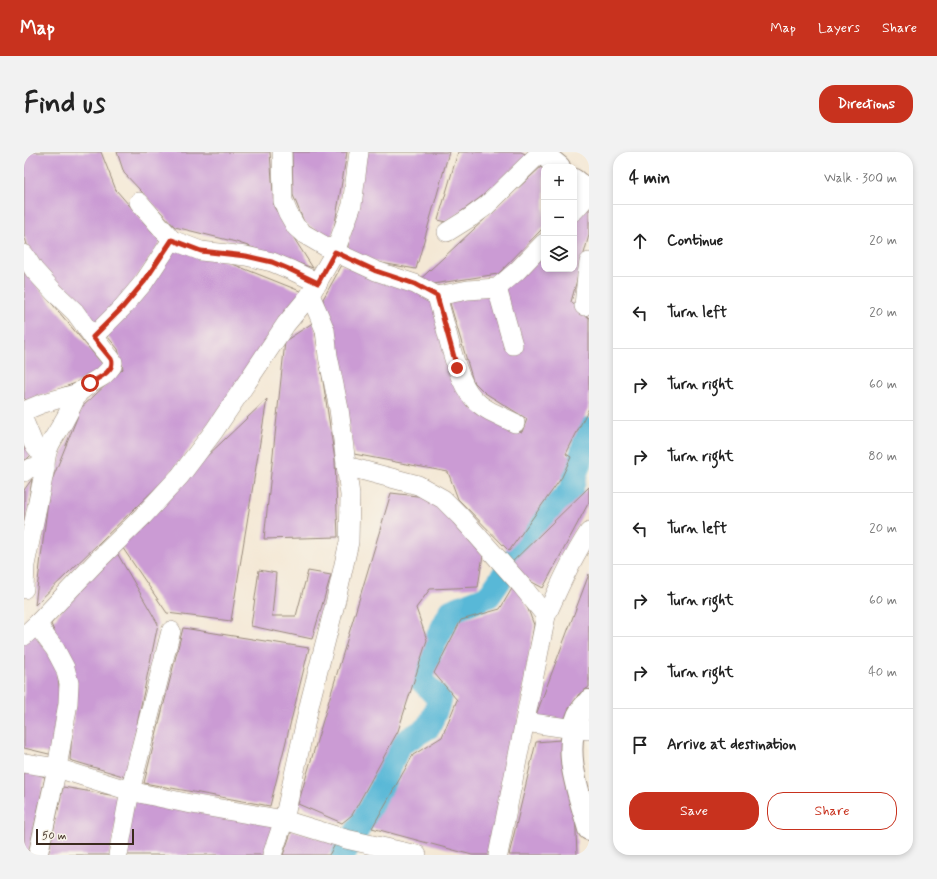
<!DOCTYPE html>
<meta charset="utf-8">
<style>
body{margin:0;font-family:Mynerve,sans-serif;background:#f2f2f2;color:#222}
.controls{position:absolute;right:12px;top:12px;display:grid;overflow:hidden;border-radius:8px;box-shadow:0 2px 6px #0003}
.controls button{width:36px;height:36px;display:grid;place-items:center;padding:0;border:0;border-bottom:1px solid #e0e0e0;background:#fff;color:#222;font:20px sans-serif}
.scale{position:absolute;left:12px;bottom:10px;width:98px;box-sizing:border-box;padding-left:4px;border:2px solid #3b2a1e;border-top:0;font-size:11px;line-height:14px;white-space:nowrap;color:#3b2a1e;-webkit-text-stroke:3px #f7f3e8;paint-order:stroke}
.stop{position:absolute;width:12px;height:12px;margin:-9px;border:3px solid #c8321e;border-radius:50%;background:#fff}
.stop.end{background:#c8321e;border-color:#fff;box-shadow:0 1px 4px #0008}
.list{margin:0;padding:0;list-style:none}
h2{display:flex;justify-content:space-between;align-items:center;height:52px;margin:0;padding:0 16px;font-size:17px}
h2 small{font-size:13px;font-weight:400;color:#767676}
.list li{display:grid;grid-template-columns:26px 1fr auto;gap:12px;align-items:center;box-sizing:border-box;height:72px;padding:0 16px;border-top:1px solid #e0e0e0}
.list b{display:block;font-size:15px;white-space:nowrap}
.list em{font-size:13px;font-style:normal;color:#767676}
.actions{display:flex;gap:8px;padding:12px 16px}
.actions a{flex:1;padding:9px 0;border:1px solid #c8321e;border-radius:16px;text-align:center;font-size:14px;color:#c8321e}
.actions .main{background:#c8321e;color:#fff}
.icon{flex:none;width:22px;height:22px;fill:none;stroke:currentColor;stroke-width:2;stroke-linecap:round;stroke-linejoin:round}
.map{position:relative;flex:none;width:565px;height:703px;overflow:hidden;border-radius:16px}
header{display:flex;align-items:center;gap:24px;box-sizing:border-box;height:56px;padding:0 20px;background:#c8321e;color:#fff}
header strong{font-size:19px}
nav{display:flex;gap:22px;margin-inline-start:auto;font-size:14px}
.intro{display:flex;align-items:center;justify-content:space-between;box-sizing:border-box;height:96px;padding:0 24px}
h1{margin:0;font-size:28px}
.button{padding:10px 18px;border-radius:16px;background:#c8321e;color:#fff;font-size:14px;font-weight:700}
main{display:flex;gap:24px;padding:0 24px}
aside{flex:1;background:#fff;border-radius:16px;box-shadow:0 2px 6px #0003}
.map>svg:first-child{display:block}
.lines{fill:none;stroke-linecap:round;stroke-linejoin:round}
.river{stroke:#59b8d7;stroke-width:24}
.building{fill:#cb9bd4}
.minor-casing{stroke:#98897a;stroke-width:20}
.major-casing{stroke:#98897a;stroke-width:24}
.minor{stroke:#fff;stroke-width:19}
.major{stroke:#fff;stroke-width:22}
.route{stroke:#c8321e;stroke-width:5}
</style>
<header>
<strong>Map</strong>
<nav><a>Map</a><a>Layers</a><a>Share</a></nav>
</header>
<div class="intro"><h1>Find us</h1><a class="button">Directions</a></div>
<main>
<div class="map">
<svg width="565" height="703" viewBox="0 0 565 703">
<rect width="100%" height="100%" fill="#f7f3e8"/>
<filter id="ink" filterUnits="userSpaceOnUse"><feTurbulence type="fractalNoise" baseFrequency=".025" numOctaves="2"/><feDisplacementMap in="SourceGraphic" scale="8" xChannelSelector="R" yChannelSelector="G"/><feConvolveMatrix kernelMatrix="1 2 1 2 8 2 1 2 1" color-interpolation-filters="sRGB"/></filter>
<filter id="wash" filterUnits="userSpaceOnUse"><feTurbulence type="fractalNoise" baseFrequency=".012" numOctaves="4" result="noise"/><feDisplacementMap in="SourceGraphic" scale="16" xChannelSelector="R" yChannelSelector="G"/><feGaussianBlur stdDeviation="0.9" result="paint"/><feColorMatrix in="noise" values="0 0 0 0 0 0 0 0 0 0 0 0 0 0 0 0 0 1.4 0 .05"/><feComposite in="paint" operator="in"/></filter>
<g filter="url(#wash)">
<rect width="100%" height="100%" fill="#f4e8d5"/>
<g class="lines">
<path class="river" d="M319 703 357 637 375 593 405 575 416 548 397 528 407 498 427 459 465 444 515 371 547 338 565 277"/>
</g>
<g id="blocks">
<g class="building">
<path d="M0 0H77L92 38 137 90 76 178 10 118 0 82Z"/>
<path d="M93 0H246L250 55 289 116 212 90 151 75 100 21Z"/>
<path d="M268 0H323L308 89 280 70 269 43Z"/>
<path d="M340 0H425L392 117 322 105Z"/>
<path d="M434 0H497L510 6 423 70 414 68Z"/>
<path d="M520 12V75L474 122 409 132H391Z"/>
<path d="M565 54V83L547 150 565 166V256L542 302 547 305 538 325 485 399 434 347 424 320 330 302 299 147 318 113 414 147 448 256 498 280 503 267 461 241 449 229 425 148 466 143 520 95V117H550V68Z"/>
<path d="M156 91 286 143 144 324 11 453 26 333 57 256 99 217 94 197 83 184Z"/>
<path d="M0 118 84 219 3 249 0 246Z"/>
<path d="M290 170 311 308 314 385 240 387 261 189Z"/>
<path d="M243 247 207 469 143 461 94 389Z"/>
<path d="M0 290 7 303 0 310Z"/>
<path d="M8 327 1 374H0V338Z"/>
<path d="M565 335V350L519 436 482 416Z"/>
<path d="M367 341 419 347 459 403 454 435 406 437 392 456 403 488 374 579 328 663 318 671 274 652Z"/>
<path d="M89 394 134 472 102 625 46 608 52 530 27 472Z"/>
<path d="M235 418 252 421 248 464H272L284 419 307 423 288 487 227 474Z"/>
<path d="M565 422V535L554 543 543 567 509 571Z"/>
<path d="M493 428 510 473 473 703H448L348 676 389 603 418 585 433 548 410 521 437 468 476 457Z"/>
<path d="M159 476 285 496 246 654 120 631Z"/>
<path d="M8 477 32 512 37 549 29 603 0 596V486Z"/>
<path d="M548 587 553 703H485L512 590Z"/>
<path d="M0 617 21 625 4 703H0Z"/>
<path d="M39 635 98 645 85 703H24Z"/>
<path d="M105 647 253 667 240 703H96Z"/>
<path d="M268 678 312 691 305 703H259Z"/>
</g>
</g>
</g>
<g filter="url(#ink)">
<use href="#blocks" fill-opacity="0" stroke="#98897a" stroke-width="1"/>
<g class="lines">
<g class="minor-casing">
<g id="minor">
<path d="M258 0 259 49 264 61 272 75 280 82 311 100 352 119 391 132 413 144 444 138 473 136 493 119 520 91"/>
<path d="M115 50 148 88 177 99 222 104 248 110 267 118 294 131"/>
<path d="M550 59 565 42"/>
<path d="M423 80 447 65 462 54 517 0"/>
<path d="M0 102 10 118 31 141 51 160 69 185 87 207 89 210 88 214 84 219 79 224 67 231 54 241 17 252 0 259"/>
<path d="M473 136 489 193"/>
<path d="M413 144C416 155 419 166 422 177 427 197 435 231 449 246 459 258 477 264 491 271"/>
<path d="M560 154 563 123 565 110"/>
<path d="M69 185 98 156 120 130 148 88"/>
<path d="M0 269 9 291 21 306"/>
<path d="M322 314 394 333 419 347 436 364 498 434 522 464"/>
<path d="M0 320C6 314 13 315 21 316"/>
<path d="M0 437 1 413 21 316C21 293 31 286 41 267 46 258 50 249 54 241"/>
<path d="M14 471 19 481 31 497 41 516 45 531 44 551 33 616 14 703"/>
<path d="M0 484 14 471 72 410 119 364 156 324 190 279 262 172 286 143 311 100 328 53 335 0"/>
<path d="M501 570 550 577 565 578"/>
<path d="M0 611 33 616 106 639 162 651 260 668 322 687 393 703"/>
<path d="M94 703 106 639 147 479"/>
<path d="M248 703 260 668 286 550 311 452 325 390 326 343 315 257 304 204 301 178 294 161 286 143"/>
<path d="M474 703 522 464C535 435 548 406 565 380"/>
</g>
</g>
<g class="major-casing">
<g id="major">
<path d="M517 0 535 15"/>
<path d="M550 28 565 40"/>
<path d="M565 549C561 554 557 558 554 564 538 601 555 641 565 677"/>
</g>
</g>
<use href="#minor" class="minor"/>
<use href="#major" class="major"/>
</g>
</g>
<g class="lines" filter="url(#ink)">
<path class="route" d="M66 231C75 226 92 218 87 207L69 185 98 156 120 130 148 88 177 99 222 104 248 110 267 118 294 131 311 100 352 119 391 132 413 144 433 216"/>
</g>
</svg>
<div class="controls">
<button>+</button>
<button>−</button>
<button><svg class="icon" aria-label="layers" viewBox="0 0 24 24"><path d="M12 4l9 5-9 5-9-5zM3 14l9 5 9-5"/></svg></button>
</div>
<div class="scale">50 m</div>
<div class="stop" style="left:66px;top:231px"></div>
<div class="stop end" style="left:433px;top:216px"></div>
</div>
<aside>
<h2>4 min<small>Walk · 300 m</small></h2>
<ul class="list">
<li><svg class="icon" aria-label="ahead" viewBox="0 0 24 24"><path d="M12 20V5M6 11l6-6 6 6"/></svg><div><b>Continue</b></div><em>20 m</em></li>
<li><svg class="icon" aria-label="left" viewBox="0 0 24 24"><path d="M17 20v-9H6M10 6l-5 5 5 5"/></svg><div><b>Turn left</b></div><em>20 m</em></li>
<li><svg class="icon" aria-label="right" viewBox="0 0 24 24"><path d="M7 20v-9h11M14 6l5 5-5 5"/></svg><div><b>Turn right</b></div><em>60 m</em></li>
<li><svg class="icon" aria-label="right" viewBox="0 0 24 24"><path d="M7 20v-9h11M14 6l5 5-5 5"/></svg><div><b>Turn right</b></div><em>80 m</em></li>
<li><svg class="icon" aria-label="left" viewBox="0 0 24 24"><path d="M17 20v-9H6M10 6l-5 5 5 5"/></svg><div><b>Turn left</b></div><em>20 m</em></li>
<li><svg class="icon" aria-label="right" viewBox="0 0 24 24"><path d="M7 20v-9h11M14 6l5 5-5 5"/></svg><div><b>Turn right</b></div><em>60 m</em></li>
<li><svg class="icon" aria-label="right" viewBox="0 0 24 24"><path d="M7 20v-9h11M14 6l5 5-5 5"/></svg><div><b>Turn right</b></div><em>40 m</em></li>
<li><svg class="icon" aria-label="arrive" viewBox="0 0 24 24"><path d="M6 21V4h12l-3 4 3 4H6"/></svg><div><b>Arrive at destination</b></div></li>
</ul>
<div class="actions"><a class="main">Save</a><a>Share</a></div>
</aside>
</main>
